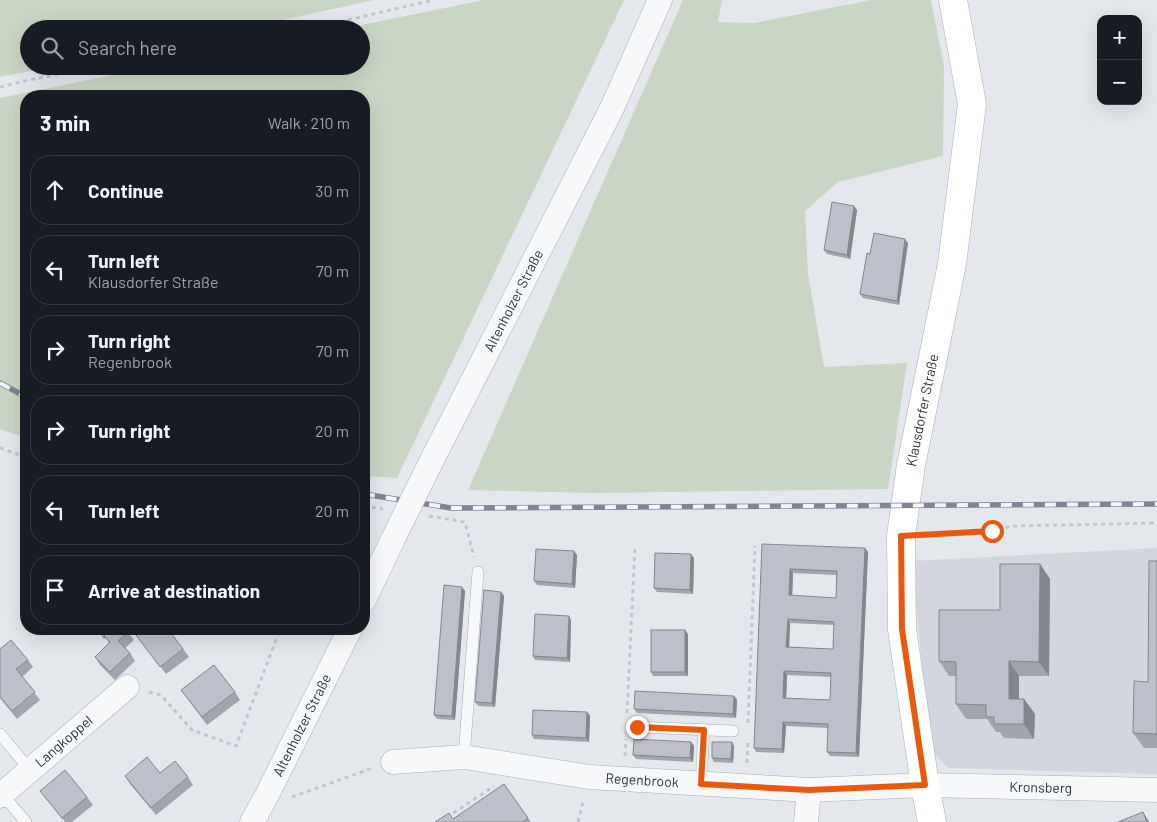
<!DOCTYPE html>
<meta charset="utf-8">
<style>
body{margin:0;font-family:Barlow,sans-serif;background:#20242c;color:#f1f3f6}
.controls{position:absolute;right:15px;top:15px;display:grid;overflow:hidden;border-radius:10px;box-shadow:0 5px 20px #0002}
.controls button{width:45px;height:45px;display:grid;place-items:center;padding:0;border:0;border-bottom:1px solid #363941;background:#171b24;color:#f1f3f6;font:25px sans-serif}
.stop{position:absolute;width:15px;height:15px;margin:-11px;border:4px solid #ea580c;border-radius:50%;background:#fff}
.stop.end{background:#ea580c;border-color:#fff;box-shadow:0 1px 5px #0008}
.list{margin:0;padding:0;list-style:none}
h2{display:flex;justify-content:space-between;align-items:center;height:65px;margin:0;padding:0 20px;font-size:21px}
h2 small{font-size:16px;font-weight:400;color:#9ea1a6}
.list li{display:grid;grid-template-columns:32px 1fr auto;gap:15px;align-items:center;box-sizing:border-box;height:70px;margin:0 10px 10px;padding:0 10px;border:1px solid #363941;border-radius:20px}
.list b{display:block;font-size:19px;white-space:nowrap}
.list p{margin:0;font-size:16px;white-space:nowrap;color:#9ea1a6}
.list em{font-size:16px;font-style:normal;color:#9ea1a6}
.icon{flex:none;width:28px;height:28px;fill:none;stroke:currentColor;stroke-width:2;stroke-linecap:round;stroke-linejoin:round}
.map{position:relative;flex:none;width:1157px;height:822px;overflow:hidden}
.search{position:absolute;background:#171b24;box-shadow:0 5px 20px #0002;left:20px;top:20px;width:350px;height:55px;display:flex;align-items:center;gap:12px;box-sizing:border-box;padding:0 18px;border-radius:28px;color:#9ea1a6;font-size:19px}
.panel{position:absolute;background:#171b24;box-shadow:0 5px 20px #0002;left:20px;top:90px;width:350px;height:545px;border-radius:20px}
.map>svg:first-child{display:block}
.built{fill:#d2d6de}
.green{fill:#c9d6c5}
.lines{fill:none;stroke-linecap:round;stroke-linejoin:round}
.lane-casing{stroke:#a9aeb7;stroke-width:12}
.street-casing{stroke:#a9aeb7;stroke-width:25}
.secondary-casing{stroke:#a9aeb7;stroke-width:29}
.path{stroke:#c2c5cb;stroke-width:3;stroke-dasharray:4 4;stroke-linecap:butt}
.lane{stroke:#f7f8fa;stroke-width:11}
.street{stroke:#f7f8fa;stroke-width:24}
.secondary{stroke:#fff;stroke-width:28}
.rail-casing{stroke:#7d8696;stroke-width:5.5}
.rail{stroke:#f4f6f9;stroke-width:4;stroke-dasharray:11;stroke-linecap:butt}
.street-bridge-casing{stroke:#a9aeb7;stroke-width:25;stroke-linecap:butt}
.street-bridge{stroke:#f7f8fa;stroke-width:24}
.wall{fill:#a1a5ae;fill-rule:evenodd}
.shaded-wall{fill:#83868d}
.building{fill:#bbc0ca;stroke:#83868d;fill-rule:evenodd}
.route{stroke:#ea580c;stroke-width:6}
.labels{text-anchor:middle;stroke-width:5;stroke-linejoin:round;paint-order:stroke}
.street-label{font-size:14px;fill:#2b3445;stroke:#f4f6f9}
</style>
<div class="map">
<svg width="1157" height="822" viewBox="0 0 1157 822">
<rect width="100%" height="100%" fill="#e4e7ec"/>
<path class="built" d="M1157 548V774L948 768 930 749 912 561Z"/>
<g class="green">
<path d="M0 0H374L242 29H29V66H55L0 77Z"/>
<path d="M484 0H624L397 478 364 476V96H26V438L0 429V98L157 66H361V29H342Z"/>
<path d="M683 0H722L718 22 754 23 871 0H931L944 67 943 156 838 182 805 211 808 274 824 367 907 363 888 489 594 493 468 490Z"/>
</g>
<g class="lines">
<g class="lane-casing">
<g id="lane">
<path d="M637 727 733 731"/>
<path d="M0 734 30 770"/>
<path d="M464 757 478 572"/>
<path d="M701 784 704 730"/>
<path d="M2 794 26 822"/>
</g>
</g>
<g class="street-casing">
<g id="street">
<path id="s1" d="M432 460 612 108 660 0"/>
<path d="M364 600 393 539"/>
<path id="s2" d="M393 762 464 757 589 777 809 790 925 785 1157 790"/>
<path id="s3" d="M0 796 127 687"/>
<path id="s4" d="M252 822 266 797 350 629"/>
<path d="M806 822 809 790"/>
</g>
</g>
<g class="secondary-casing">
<g id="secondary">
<path id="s5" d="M932 822 925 785 902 629 901 536 911 465 952 264 972 104 953 0"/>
</g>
</g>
<g class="path">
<path d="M309 29 434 0"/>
<path d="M0 87 28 80 102 66"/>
<path d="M0 448 26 457"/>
<path d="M364 506 383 509"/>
<path d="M429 516 465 522 474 557"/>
<path d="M926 535 992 531 1013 526 1157 523"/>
<path d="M149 692 161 695 192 730 236 746 280 629"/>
<path d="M627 713 635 547"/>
<path d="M748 723 755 546"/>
<path d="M625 756 626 739"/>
<path d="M747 763 748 739"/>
<path d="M292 797 373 768"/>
<path d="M440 822 494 786"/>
<path d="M578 822 584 798"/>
</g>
<use href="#lane" class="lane"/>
<use href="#street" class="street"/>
<use href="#secondary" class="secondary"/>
<g class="rail-casing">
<g id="rail">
<path d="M0 383 26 397"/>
<path d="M364 494 451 508 1157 504"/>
</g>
</g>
<use href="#rail" class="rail"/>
<g class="street-bridge-casing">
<path id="street-bridge" d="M393 539 432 460"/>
</g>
<use href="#street-bridge" class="street-bridge"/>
</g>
<g class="wall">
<path d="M857 210 850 259 827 254 824 250Z"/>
<path d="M908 243 899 305 863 298 860 294 870 254Z"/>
<path d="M762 544 868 552 859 757 830 756 827 752 828 728 786 726 784 753 756 752 754 748ZM793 573 836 575V598L792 596ZM790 623 834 625 833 649 789 647ZM787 675 831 677 830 700 786 698Z"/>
<path d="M577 555 575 588 537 585 534 581Z"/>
<path d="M694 558 693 594 657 592 654 588Z"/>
<path d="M1157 561V748H1144L1133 733 1148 682Z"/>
<path d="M1040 564 1050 579 1049 676H1019V699H1024L1035 714 1034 739 1004 738 1000 732H996L987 719H966L956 704V676H949L939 661 1000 610Z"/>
<path d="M462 587 465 591 455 720 437 719 434 715Z"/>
<path d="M501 592 504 596 495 707 478 706 475 702Z"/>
<path d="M571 620 570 662 535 660 533 656Z"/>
<path d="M96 629H125L134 640 125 648 130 653 135 661 115 680 100 665 95 657 109 643 106 638 104 639Z"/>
<path d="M688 634V676H653L651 672Z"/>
<path d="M136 635 183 649 189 657 166 674Z"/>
<path d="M0 649 28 660 33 667 22 677 40 700 17 719 0 698Z"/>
<path d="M181 690 235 692 240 700 207 725Z"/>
<path d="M734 696 737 700 736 718 637 713 634 709Z"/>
<path d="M587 712 590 716 589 742 534 739 532 735Z"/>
<path d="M691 742 694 746 693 762 636 759 633 755Z"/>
<path d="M734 746 733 763 714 762 712 758Z"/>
<path d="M160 773 188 777 193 785 156 815 130 784 125 776Z"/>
<path d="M504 784 531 822H435L453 819Z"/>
<path d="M40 791 87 797 93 805 72 822H65Z"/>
</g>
<g class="shaded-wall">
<path d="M854 206 857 210 850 259 847 255Z"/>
<path d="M905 239 908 243 899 305 897 301Z"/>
<path d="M865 548 868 552 859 757 856 753Z"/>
<path d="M574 551 577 555 575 588 572 584Z"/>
<path d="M691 554 694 558 693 594 690 590Z"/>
<path d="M1040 564 1050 579 1049 676 1039 662Z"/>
<path d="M790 569 793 573 792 600 789 595Z"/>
<path d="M462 587 465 591 455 720 452 716Z"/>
<path d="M501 592 504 596 495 707 492 703Z"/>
<path d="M569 616 571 620 570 662 567 658Z"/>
<path d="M788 619 790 623 789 651 786 647Z"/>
<path d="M685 630 688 634V676L685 672Z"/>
<path d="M1009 661 1019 676V713L1009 699Z"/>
<path d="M784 671 787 675 786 702 783 698Z"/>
<path d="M734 696 737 700 736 718 733 714Z"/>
<path d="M1024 699 1035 714 1034 739 1024 724Z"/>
<path d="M587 712 590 716 589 742 586 738Z"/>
<path d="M783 722 786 726 784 753 782 749Z"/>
<path d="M691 742 694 746 693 762 690 758Z"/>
<path d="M732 742 734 746 733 763 731 759Z"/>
<path d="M1143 812 1148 820 1149 822H1147Z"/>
</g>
<g class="building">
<path d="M832 202 854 206 847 255 824 250Z"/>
<path d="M874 233 905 239 897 301 860 294 867 253 870 254Z"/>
<path d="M762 544 865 548 856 753 827 752 828 724 805 723 783 722 782 749 754 748ZM790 569 837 571 836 598 789 595ZM788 619 834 622 833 649 786 647ZM784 671 831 673 830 700 783 698Z"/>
<path d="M536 549 574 551 572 584 534 581Z"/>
<path d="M655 553 691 554 690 590 654 588Z"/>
<path d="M1149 561H1157V734L1133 733 1134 681 1148 682Z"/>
<path d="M1000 564H1040L1039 662 1009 661V699H1024V724H994V717H986V705L956 704V662L939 661V610H1000Z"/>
<path d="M444 585 462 587 452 716 434 715Z"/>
<path d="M484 590 501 592 492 703 475 702Z"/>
<path d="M535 614 569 616 567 658 533 656Z"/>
<path d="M112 629H125L128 632 118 641 130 653 110 672 95 657 110 642 104 636Z"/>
<path d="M143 629H168L183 649 160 667 136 635Z"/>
<rect x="651" y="630" width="34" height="42"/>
<path d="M11 640 28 660 16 669 35 692 12 711 0 697V649Z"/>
<path d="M214 665 235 692 202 717 181 690Z"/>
<path d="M635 691 734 696 733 714 634 709Z"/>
<path d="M533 710 587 712 586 738 532 735Z"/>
<path d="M634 739 691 742 690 758 633 755Z"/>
<path d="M712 742H732L731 759 712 758Z"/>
<path d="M147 757 160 773 175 761 188 777 151 808 125 776Z"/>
<path d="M65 770 87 797 62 818 40 791Z"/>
<path d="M504 784 528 818 523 822H435L449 813 453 819Z"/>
<path d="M1143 812 1147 822H1118Z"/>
</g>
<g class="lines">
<path class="route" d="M637 727 704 730 701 784 809 790 925 785 902 629 901 536 992 531"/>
</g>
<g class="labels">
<g class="street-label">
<text dy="5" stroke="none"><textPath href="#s1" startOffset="179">Altenholzer Straße</textPath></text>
<text dy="5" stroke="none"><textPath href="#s5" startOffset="416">Klausdorfer Straße</textPath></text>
<text dy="5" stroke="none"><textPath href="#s4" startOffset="109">Altenholzer Straße</textPath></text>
<text dy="5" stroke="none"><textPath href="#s3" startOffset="84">Langkoppel</textPath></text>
<text dy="5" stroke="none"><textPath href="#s2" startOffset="251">Regenbrook</textPath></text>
<text dy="5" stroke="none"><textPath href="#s2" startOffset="650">Kronsberg</textPath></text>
</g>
</g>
</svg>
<div class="controls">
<button>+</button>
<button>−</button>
</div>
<div class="stop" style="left:992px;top:531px"></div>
<div class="stop end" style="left:637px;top:727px"></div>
<div class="search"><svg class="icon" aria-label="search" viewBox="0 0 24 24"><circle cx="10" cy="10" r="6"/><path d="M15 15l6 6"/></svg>Search here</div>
<section class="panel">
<h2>3 min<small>Walk · 210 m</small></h2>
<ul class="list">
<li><svg class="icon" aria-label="ahead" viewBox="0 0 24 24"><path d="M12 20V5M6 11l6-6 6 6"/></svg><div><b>Continue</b></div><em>30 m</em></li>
<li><svg class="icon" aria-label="left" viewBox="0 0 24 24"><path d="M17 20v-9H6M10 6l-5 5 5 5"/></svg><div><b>Turn left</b><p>Klausdorfer Straße</p></div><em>70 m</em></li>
<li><svg class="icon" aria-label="right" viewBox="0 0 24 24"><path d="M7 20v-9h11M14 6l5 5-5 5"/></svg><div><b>Turn right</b><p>Regenbrook</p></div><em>70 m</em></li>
<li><svg class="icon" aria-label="right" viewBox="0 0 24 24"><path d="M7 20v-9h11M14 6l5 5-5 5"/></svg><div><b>Turn right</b></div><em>20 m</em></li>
<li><svg class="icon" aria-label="left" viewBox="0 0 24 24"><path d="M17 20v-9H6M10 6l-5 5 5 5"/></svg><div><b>Turn left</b></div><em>20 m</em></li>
<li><svg class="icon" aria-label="arrive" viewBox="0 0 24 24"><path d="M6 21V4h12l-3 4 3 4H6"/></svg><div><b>Arrive at destination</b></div></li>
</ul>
</section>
</div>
